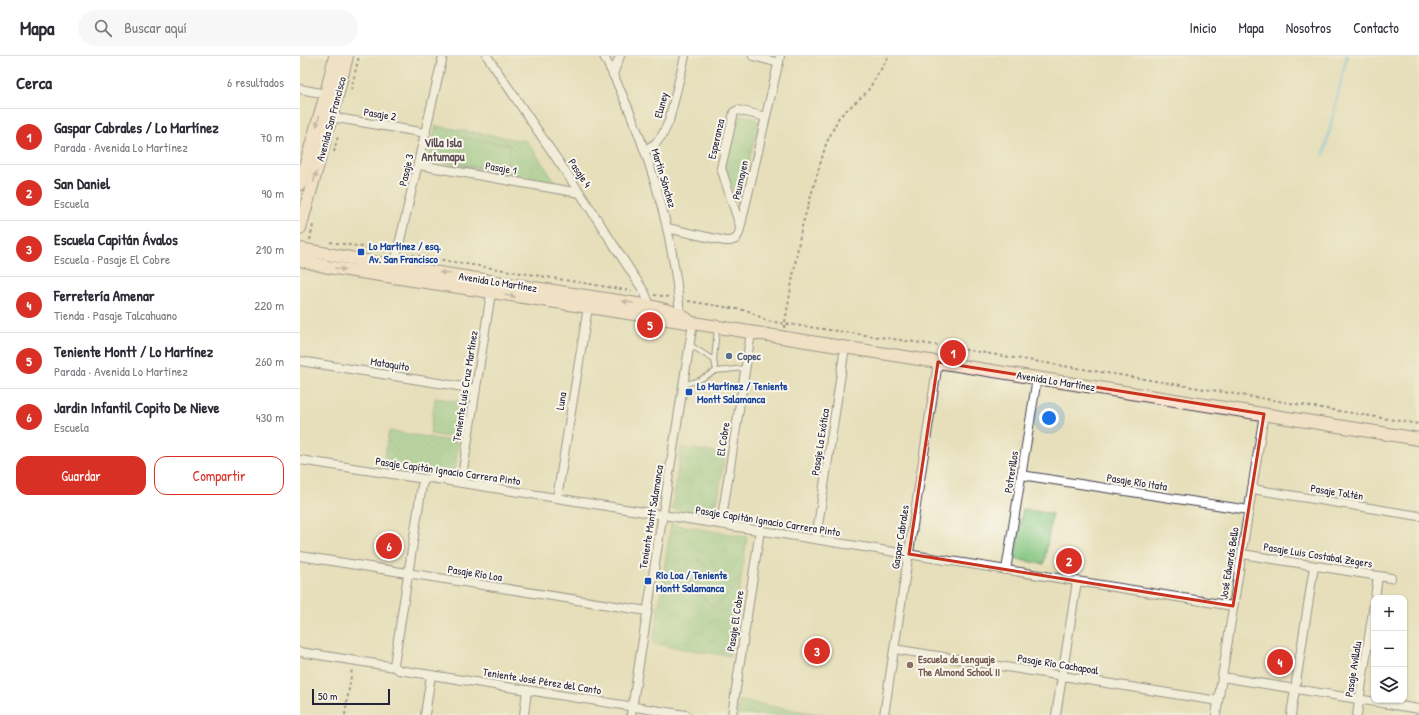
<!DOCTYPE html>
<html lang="es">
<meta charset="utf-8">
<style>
body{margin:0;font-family:"Patrick Hand",sans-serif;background:#f7f7f7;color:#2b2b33}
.controls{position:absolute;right:12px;bottom:12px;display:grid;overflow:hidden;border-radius:8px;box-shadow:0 1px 3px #0004}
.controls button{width:36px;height:36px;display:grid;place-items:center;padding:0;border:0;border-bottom:1px solid #e1e1e2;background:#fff;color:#2b2b33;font:20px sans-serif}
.scale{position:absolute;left:12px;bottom:10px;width:78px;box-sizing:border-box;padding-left:4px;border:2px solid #22223b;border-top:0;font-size:11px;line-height:14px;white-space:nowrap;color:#22223b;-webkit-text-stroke:3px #fbf7ec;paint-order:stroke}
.you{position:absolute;left:749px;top:362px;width:14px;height:14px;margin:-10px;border:3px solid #fff;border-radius:50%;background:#1a73e8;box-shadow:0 0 0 6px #1a73e833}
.badge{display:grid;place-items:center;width:26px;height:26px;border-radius:50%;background:#d93025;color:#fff;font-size:13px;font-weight:700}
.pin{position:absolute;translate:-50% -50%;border:2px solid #fff;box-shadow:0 1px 4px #0006}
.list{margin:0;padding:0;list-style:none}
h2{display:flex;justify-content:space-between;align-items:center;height:52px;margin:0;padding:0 16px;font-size:17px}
h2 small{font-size:13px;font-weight:400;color:#7c7c81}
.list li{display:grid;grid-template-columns:26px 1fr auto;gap:12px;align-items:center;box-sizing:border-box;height:56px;padding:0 16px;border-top:1px solid #e1e1e2}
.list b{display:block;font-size:15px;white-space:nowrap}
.list p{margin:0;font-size:13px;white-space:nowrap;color:#7c7c81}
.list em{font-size:13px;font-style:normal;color:#7c7c81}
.actions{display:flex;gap:8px;padding:12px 16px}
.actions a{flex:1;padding:9px 0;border:1px solid #d93025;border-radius:12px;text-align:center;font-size:14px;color:#d93025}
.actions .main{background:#d93025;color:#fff}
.icon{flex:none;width:22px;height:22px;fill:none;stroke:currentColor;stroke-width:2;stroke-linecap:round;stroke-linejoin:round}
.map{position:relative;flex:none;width:1119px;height:659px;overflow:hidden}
header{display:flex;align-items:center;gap:24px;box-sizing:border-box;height:56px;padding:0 20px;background:#fff;border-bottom:1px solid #e1e1e2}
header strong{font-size:19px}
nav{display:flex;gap:22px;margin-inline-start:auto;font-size:14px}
.search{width:280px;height:36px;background:#f7f7f7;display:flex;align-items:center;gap:10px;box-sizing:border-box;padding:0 14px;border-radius:22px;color:#7c7c81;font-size:15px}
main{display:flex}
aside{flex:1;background:#fff}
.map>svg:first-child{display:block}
.grass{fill:url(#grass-dots);stroke:#52745d}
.park{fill:url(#park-tufts);stroke:#52745d}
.pitch{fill:#81c57f;stroke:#52745d}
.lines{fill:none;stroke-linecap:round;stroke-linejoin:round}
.stream{stroke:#68bce4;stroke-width:3}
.lane-casing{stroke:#3f3e4e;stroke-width:6}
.street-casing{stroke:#3f3e4e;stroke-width:10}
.secondary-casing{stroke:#3f3e4e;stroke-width:14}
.path{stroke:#3f3e4e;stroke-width:2;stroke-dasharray:3 3;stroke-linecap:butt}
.lane{stroke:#fff;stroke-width:4}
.street{stroke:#fff;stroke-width:8}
.secondary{stroke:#fde4d1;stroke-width:12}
.oneway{fill:#9a8d8e}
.marked{fill:none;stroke:#c8321e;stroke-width:3;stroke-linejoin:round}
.transit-dot{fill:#1a4fb4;stroke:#fbf7ec;stroke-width:1.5}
.service-dot{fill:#5c6f8a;stroke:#fbf7ec;stroke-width:1.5}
.education-dot{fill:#8d6e63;stroke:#fbf7ec;stroke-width:1.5}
.labels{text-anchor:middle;stroke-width:4;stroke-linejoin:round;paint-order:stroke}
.street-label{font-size:11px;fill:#22223b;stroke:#fbf7ec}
.transit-label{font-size:11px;font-weight:bold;fill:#164399;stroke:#fbf7ec;text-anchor:start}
.service-label{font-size:11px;font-weight:bold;fill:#4e5e75;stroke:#fbf7ec;text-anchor:start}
.education-label{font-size:11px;font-weight:bold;fill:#785e54;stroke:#fbf7ec;text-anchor:start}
.neighbourhood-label{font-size:12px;font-weight:bold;fill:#5c4f55;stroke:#fbf7ec}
</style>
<header>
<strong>Mapa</strong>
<div class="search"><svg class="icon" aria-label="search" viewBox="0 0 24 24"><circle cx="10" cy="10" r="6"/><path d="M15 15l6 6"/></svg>Buscar aquí</div>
<nav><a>Inicio</a><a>Mapa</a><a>Nosotros</a><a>Contacto</a></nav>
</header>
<main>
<aside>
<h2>Cerca<small>6 resultados</small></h2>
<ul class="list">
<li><span class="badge">1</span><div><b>Gaspar Cabrales / Lo Martínez</b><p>Parada · Avenida Lo Martínez</p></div><em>70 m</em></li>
<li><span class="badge">2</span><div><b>San Daniel</b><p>Escuela</p></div><em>90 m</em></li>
<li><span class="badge">3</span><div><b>Escuela Capitán Ávalos</b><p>Escuela · Pasaje El Cobre</p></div><em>210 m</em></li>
<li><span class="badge">4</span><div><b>Ferretería Amenar</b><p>Tienda · Pasaje Talcahuano</p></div><em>220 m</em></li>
<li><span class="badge">5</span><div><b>Teniente Montt / Lo Martínez</b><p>Parada · Avenida Lo Martínez</p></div><em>260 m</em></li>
<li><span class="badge">6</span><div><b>Jardin Infantil Copito De Nieve</b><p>Escuela</p></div><em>430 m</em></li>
</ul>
<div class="actions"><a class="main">Guardar</a><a>Compartir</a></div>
</aside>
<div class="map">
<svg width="1119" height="659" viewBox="0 0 1119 659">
<defs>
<pattern id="grass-dots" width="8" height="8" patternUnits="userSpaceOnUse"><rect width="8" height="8" fill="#81c57f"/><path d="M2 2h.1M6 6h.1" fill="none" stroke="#69a069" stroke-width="1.8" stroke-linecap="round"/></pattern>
<pattern id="park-tufts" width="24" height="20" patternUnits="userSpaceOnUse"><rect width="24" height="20" fill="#81c57f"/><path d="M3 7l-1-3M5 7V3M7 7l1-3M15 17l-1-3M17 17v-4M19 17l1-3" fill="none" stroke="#69a069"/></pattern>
</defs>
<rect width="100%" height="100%" fill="#fbf7ec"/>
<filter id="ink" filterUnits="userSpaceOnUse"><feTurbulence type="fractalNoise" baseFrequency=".025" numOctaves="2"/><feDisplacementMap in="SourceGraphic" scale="8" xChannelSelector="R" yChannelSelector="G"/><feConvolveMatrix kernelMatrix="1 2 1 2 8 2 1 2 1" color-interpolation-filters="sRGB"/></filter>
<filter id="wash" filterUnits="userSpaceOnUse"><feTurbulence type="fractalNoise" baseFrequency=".012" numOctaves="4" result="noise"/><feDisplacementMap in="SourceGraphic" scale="16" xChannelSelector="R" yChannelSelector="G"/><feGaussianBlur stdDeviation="0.9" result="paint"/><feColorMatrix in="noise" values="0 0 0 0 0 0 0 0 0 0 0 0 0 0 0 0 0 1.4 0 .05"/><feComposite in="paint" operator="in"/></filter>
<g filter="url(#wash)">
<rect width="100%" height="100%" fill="#e6dfba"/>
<g class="grass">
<path d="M136 70 227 85 255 126 128 104Z"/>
<path d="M89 375 158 386 155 419 118 414 112 417 83 410Z"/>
</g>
<g class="park">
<path d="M439 59 454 62 458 65V70L438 148 425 112 435 61Z"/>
<path d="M381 391 425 398 415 460 372 453Z"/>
<path d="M371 468 447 481 430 600 353 588Z"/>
<path d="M440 645 526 659H436Z"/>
</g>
<g class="pitch">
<path d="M163 82 210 89 206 115 159 108Z"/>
<path d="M135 342 161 346 156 382 130 378Z"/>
<path d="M723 453 752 458 744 508 714 503Z"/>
<path d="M397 502 431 535 414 552 380 519Z"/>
</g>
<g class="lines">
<path class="stream" d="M1024 98 1047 0"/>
</g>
</g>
<g filter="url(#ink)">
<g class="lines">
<g class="lane-casing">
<g id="lane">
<path d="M390 289 414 304"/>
<path d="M416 315 414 304 417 272"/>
<path d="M383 329 399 324 416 315 445 312"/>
</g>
</g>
<g class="street-casing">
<g id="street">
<path d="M187 0 280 137 345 237 350 250"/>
<path d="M304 0C345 81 373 168 380 258"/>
<path d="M453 0 479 7"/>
<path d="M313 18 320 0"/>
<path d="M0 33 26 38"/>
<path d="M31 61 126 77"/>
<path d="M345 94 356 87 363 78 369 65 385 0"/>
<path d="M119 109 280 137"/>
<path d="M440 170 421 112 434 56 438 54 466 61"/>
<path d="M367 172 425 185H430L436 183 439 177 480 0"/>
<path d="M94 210 143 0"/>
<path d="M0 305 176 333"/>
<path d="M0 404 125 423 131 422 933 550"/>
<path d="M721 419 949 454"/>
<path d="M161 427 191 237"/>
<path d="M952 433 1119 460"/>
<path d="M257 442 288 251"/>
<path d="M421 468 451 277"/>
<path d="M516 483 545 291"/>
<path d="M942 498 1091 522"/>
<path d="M0 500 347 555"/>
<path d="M706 514 737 322"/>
<path d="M1075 542 1078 520"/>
<path d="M594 593 918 645"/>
<path d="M0 596 95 611 99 614 386 659"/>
<path d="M95 611 94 609 122 429 125 423"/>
<path d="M922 621 1119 653"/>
<path d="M125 659 131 619"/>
<path d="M224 659 227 634"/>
<path d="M331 659 393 267"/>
<path d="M432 659 460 474"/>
<path d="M584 659 638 306"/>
<path d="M756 659 777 525"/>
<path d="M916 659 964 358"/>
<path d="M991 659 1014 510"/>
<path d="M1057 659 1074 548"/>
</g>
</g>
<g class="secondary-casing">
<g id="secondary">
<path d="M0 128 26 38 35 0"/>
<path d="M0 172 35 48 47 0"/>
<path d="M0 193 94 210 350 250 380 258 388 264"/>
<path d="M0 204 28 211 393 267 1119 383"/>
</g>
</g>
<g class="path">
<path d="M51 34 59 0"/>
<path d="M34 96 38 80"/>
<path d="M10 184 13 169"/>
<path d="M30 186 89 195"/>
<path d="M106 198 332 235"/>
<path d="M354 239 370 241"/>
<path d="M388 245 449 255 467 265 642 290 1119 368"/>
<path d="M484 272 501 174 526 88 539 61 567 36 589 0"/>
<path d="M45 659 52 613"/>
</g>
<use href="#lane" class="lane"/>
<use href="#street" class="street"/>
<use href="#secondary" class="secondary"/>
</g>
<defs><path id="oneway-solid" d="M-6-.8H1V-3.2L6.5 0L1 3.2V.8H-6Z"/></defs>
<g class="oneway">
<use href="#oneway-solid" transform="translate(18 65) rotate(106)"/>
<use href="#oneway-solid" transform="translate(15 121) rotate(-74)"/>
<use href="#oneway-solid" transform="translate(40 213) rotate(9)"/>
<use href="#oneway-solid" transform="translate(145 217) rotate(-171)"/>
<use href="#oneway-solid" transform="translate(210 240) rotate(9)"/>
<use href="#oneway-solid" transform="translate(328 246) rotate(-171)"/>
</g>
</g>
<path d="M0 0H1119V659H0ZM638 306 964 358 933 550 609 498Z" fill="#e6dfba" fill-opacity=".55" fill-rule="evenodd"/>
<path class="marked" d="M638 306 964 358 933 550 609 498Z"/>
<g class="transit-dot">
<rect x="57" y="192" width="8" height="8" rx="2"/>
<rect x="385" y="332" width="8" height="8" rx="2"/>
<rect x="344" y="521" width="8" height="8" rx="2"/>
</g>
<circle class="service-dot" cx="429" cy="300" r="4"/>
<circle class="education-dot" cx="610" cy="609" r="4"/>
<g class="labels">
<g class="street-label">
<text transform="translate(361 49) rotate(-75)" y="4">Eluney</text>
<text transform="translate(80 58) rotate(9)" y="4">Pasaje 2</text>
<text transform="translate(31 63) rotate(-75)" y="4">Avenida San Francisco</text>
<text transform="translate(416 83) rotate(-77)" y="4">Esperanza</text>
<text transform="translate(201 112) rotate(10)" y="4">Pasaje 1</text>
<text transform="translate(106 114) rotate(-77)" y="4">Pasaje 3</text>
<text transform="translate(280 117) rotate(56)" y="4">Pasaje 4</text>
<text transform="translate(364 122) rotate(73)" y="4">Martín Sánchez</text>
<text transform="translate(440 124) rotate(-77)" y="4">Peumayen</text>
<text transform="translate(198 226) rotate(9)" y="4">Avenida Lo Martínez</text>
<text transform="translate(90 308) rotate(9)" y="4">Mataquito</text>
<text transform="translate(756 325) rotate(9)" y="4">Avenida Lo Martínez</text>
<text transform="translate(165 330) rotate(-81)" y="4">Teniente Luis Cruz Martínez</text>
<text transform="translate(261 345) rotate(-81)" y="4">Luna</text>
<text transform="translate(423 383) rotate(-81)" y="4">El Cobre</text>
<text transform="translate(520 386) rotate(-81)" y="4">Pasaje La Exótica</text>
<text transform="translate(148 415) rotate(8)" y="4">Pasaje Capitán Ignacio Carrera Pinto</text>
<text transform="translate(711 416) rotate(-81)" y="4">Potrerillos</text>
<text transform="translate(837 426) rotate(9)" y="4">Pasaje Río Itata</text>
<text transform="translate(1037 436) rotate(9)" y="4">Pasaje Toltén</text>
<text transform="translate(351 461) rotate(-81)" y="4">Teniente Montt Salamanca</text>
<text transform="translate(468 465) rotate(9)" y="4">Pasaje Capitán Ignacio Carrera Pinto</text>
<text transform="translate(600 481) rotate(-81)" y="4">Gaspar Cabrales</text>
<text transform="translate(1018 499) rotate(9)" y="4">Pasaje Luis Costabal Zegers</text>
<text transform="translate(929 507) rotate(-81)" y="4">José Edwards Bello</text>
<text transform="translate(175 517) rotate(9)" y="4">Pasaje Río Loa</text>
<text transform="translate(435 565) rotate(-81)" y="4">Pasaje El Cobre</text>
<text transform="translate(758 608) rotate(9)" y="4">Pasaje Río Cachapoal</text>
<text transform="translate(1053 613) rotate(-81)" y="4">Pasaje Avillalu</text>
<text transform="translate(242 625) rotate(9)" y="4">Teniente José Pérez del Canto</text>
</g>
<g class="transit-label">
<text x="69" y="194">Lo Martínez / esq.<tspan x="69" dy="13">Av. San Francisco</tspan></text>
<text x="397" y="334">Lo Martínez / Teniente<tspan x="397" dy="13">Montt Salamanca</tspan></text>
<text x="356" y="523">Río Loa / Teniente<tspan x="356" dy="13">Montt Salamanca</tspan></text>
</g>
<g class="service-label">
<text x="437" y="304">Copec</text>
</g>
<g class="education-label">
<text x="618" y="607">Escuela de Lenguaje<tspan x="618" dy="13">The Almond School II</tspan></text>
</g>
<g class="neighbourhood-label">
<text x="143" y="91">Villa Isla<tspan x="143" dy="14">Antumapu</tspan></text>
</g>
</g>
</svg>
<div class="controls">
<button>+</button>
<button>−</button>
<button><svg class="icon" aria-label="layers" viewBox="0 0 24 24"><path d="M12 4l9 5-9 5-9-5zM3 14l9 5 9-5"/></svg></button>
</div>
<div class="scale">50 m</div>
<div class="you"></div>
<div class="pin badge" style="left:653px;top:297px">1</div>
<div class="pin badge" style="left:769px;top:505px">2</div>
<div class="pin badge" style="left:517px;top:595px">3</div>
<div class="pin badge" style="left:980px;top:606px">4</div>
<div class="pin badge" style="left:350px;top:269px">5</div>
<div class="pin badge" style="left:89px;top:490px">6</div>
</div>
</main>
